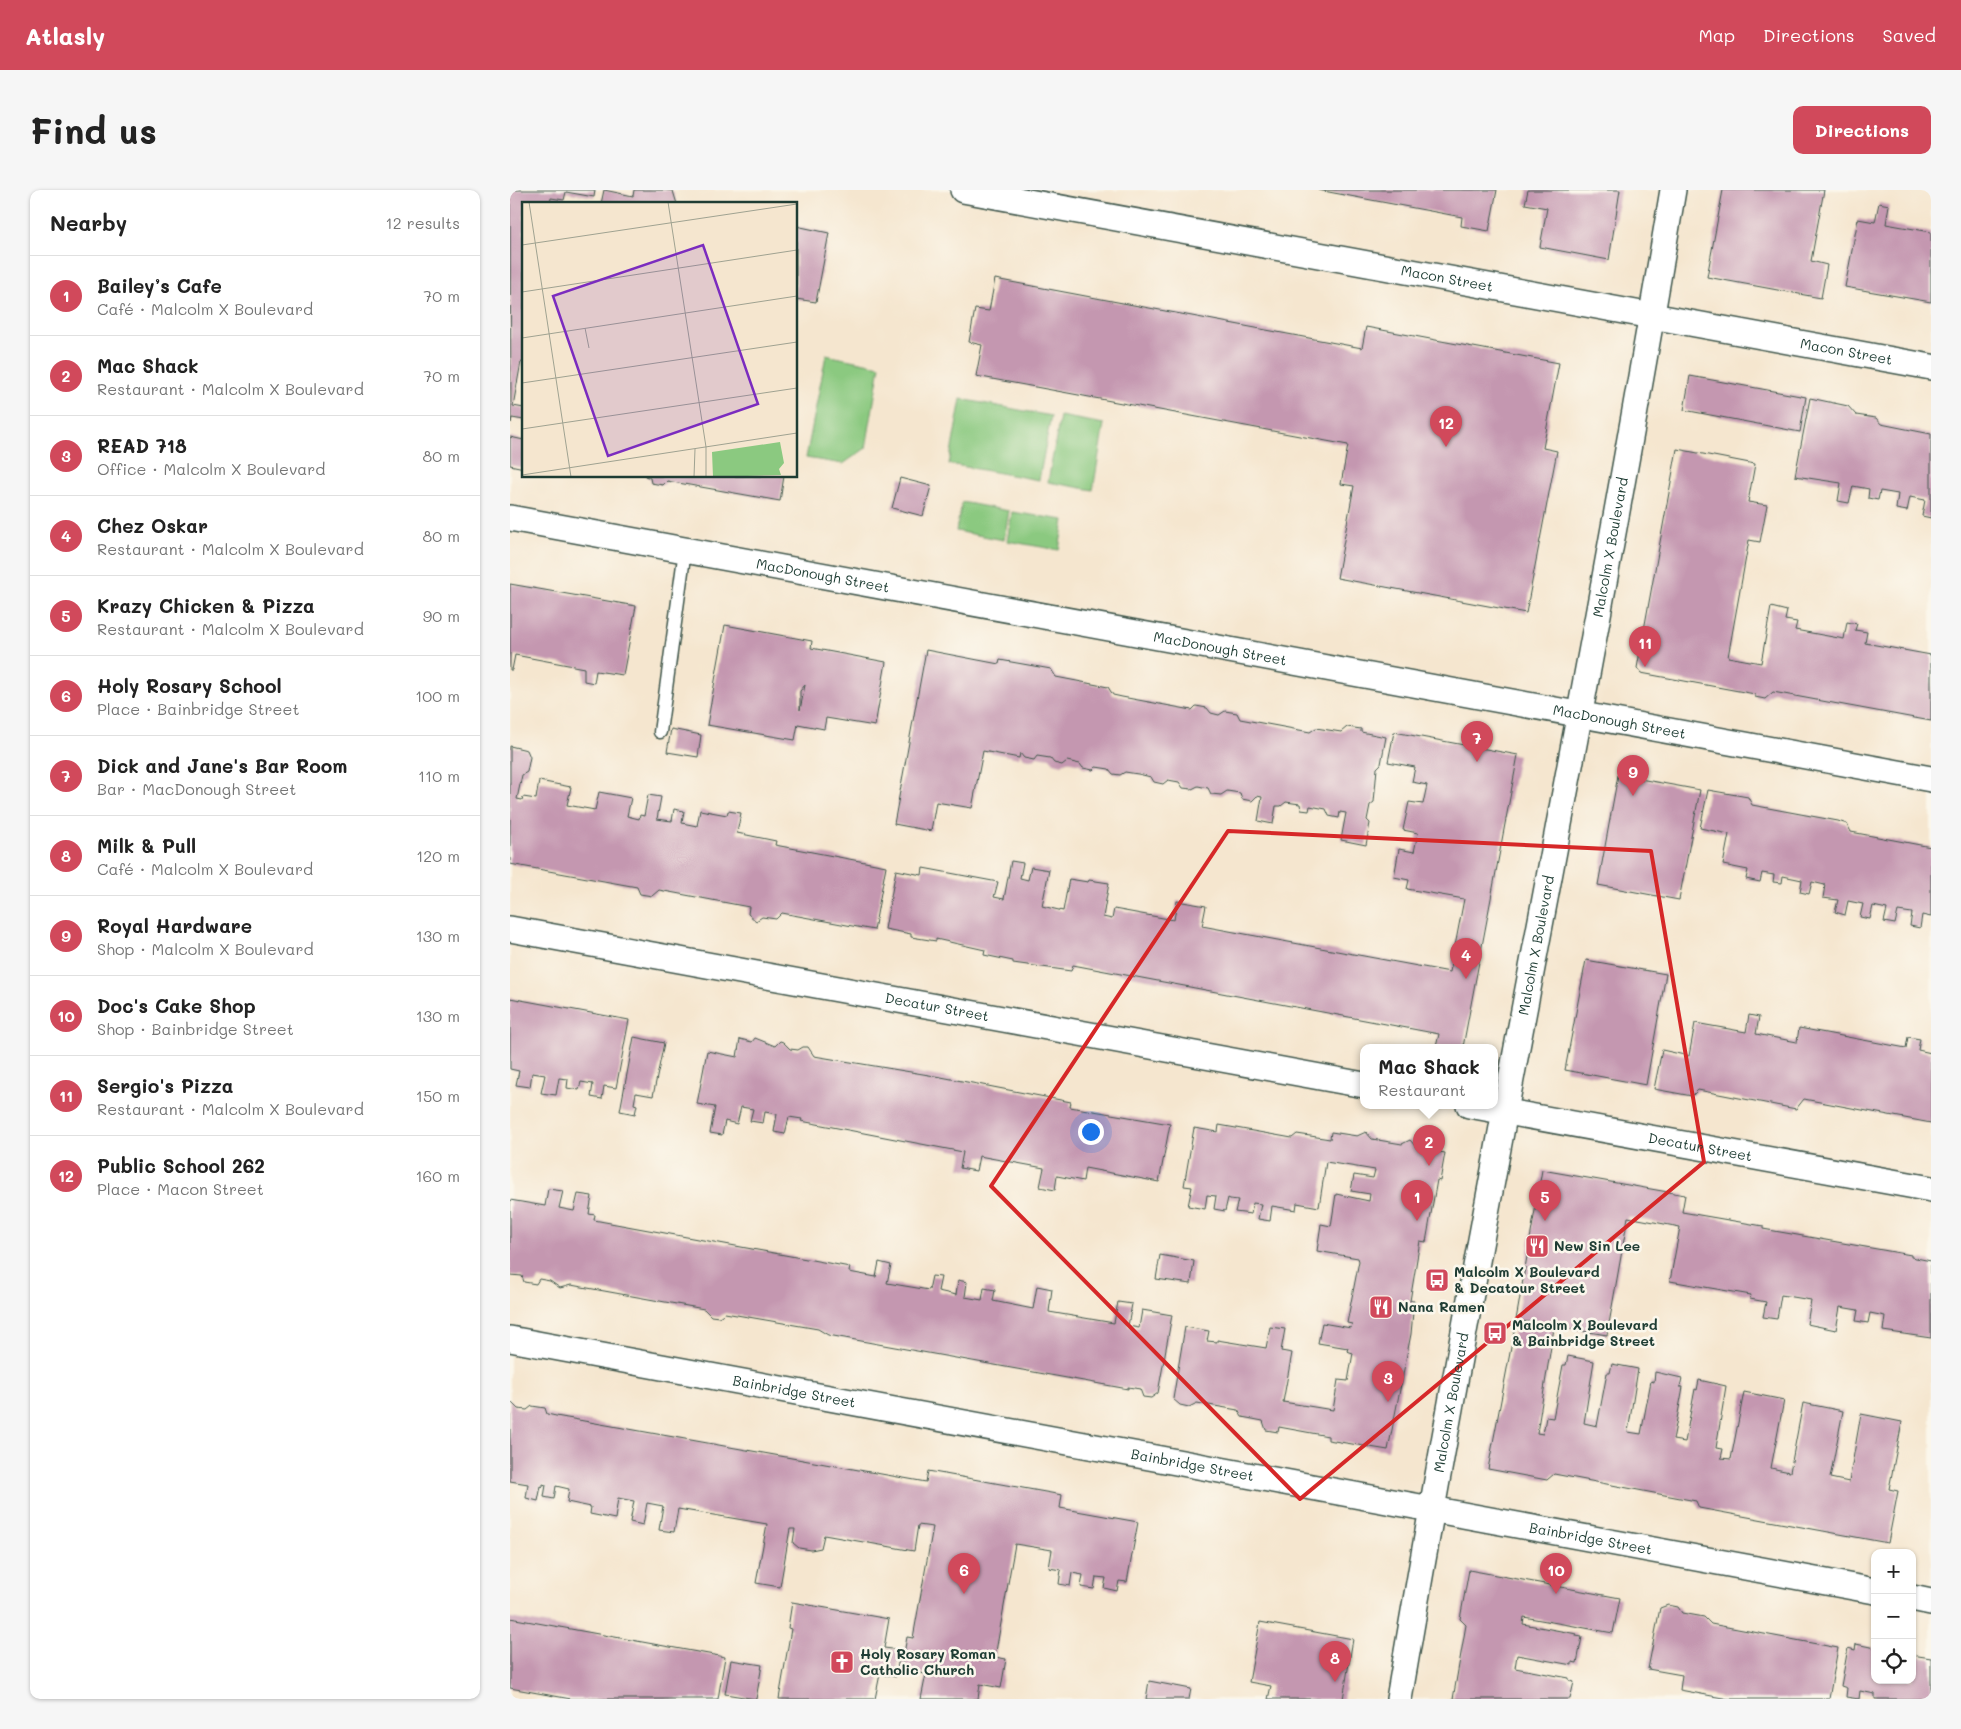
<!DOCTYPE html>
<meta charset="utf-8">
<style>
body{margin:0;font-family:Mali,sans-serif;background:#f6f6f6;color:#222}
.controls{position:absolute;right:15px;bottom:15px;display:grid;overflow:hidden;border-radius:10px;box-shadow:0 1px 4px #0004}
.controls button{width:45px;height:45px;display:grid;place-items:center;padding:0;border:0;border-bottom:1px solid #e0e0e0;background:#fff;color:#222;font:25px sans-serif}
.you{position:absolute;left:580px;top:941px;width:18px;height:18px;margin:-12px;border:4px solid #fff;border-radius:50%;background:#1a73e8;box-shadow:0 0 0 8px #1a73e833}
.badge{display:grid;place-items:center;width:32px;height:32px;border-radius:50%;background:#d1495b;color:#fff;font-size:16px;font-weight:700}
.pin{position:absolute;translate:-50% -41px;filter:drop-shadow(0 1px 2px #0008)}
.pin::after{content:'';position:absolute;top:26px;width:18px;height:15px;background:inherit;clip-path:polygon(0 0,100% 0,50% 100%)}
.popup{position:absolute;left:850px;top:854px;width:138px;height:65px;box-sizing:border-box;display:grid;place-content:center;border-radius:10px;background:#fff;filter:drop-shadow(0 1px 4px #0005);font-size:16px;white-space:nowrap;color:#767676}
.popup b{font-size:19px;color:#222}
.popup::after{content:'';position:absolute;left:50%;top:100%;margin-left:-10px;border:10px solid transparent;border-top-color:#fff}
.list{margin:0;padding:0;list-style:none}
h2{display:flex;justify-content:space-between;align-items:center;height:65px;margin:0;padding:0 20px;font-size:21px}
h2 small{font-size:16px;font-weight:400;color:#767676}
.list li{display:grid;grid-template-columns:32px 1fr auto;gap:15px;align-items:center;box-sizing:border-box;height:80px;padding:0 20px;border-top:1px solid #e0e0e0}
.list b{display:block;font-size:19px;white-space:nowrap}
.list p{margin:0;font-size:16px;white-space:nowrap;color:#767676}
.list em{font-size:16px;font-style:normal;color:#767676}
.icon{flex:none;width:28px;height:28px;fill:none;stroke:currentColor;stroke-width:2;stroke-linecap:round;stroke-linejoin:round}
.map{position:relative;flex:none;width:1421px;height:1509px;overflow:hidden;border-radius:10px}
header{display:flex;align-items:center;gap:30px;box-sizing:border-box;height:70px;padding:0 25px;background:#d1495b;color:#fff}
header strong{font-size:24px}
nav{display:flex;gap:28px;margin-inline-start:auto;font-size:18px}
.intro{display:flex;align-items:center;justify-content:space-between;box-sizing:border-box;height:120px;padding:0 30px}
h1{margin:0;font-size:35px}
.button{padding:12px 22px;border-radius:10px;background:#d1495b;color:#fff;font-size:18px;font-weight:700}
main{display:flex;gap:30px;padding:0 30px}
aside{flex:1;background:#fff;border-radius:10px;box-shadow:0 1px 4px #0004}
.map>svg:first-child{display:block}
.green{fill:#8bc980;stroke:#55835a}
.building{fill:#c497b0;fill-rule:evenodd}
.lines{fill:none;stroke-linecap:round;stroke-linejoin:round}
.lane-casing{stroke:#3f564b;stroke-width:15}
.street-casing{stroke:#3f564b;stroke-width:28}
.lane{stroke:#fff;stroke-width:12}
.street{stroke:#fff;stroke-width:25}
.marked{fill:none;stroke:#d62828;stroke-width:4;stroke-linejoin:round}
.labels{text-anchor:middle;stroke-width:5;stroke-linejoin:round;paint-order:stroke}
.street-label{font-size:14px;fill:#1f3d34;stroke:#fbf7ec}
.poi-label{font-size:14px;font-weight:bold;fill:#1f3d34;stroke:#fbf7ec;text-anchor:start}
.inset-road{fill:none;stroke:#9fa291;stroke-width:1}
.view{fill:#7b2cbf;fill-opacity:0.15;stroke:#7b2cbf;stroke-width:2.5}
.inset-edge{fill:none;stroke:#1f3d34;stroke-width:2.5}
</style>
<header>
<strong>Atlasly</strong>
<nav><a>Map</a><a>Directions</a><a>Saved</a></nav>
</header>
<div class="intro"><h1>Find us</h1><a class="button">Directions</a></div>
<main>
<aside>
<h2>Nearby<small>12 results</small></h2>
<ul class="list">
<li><span class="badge">1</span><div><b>Bailey’s Cafe</b><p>Café · Malcolm X Boulevard</p></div><em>70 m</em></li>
<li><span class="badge">2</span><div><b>Mac Shack</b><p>Restaurant · Malcolm X Boulevard</p></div><em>70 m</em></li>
<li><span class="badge">3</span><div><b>READ 718</b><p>Office · Malcolm X Boulevard</p></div><em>80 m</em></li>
<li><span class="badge">4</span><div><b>Chez Oskar</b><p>Restaurant · Malcolm X Boulevard</p></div><em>80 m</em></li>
<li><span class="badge">5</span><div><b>Krazy Chicken &amp; Pizza</b><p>Restaurant · Malcolm X Boulevard</p></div><em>90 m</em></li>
<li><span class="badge">6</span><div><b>Holy Rosary School</b><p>Place · Bainbridge Street</p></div><em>100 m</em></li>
<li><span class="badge">7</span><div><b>Dick and Jane's Bar Room</b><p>Bar · MacDonough Street</p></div><em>110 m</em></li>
<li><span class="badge">8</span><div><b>Milk &amp; Pull</b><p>Café · Malcolm X Boulevard</p></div><em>120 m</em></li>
<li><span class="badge">9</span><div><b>Royal Hardware</b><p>Shop · Malcolm X Boulevard</p></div><em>130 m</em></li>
<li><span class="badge">10</span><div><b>Doc's Cake Shop</b><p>Shop · Bainbridge Street</p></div><em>130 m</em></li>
<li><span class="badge">11</span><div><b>Sergio's Pizza</b><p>Restaurant · Malcolm X Boulevard</p></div><em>150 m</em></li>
<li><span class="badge">12</span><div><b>Public School 262</b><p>Place · Macon Street</p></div><em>160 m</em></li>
</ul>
</aside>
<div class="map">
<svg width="1421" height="1509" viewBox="0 0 1421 1509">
<rect width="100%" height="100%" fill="#fbf7ec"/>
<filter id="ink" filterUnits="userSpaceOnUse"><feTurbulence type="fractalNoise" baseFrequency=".02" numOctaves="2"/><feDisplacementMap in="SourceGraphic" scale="10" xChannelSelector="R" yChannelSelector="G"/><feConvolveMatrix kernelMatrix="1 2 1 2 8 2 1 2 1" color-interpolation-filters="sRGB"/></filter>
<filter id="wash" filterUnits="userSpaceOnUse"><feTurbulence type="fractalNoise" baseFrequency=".0096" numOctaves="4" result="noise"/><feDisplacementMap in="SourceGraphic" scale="20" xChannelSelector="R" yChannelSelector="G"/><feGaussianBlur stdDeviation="1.12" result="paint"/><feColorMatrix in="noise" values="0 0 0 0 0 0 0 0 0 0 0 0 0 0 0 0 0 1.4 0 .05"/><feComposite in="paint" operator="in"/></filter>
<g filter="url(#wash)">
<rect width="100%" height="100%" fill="#f5e6cf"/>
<g class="green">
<path d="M316 165 370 176 356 258 333 274 296 268Z"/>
<path d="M451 209 541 226 529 290 439 274Z"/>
<path d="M550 226 594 234 583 300 538 292Z"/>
<path d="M452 312 499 321 494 350 446 341Z"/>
<path d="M502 322 554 330 549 360 497 351Z"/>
</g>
<g id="blocks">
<g class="building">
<path d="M0 0H85L84 7 56 2 54 10 41 8 40 14H14V173L11 172 3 216 14 218V230L2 228 1 233Z"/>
<path d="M94 0 123 6 124 0H156L163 1 167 14H91Z"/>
<path d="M808 0H987L979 41 951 36 952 27Z"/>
<path d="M1018 0H1110L1099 70 1030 57 1037 18 1015 14Z"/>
<path d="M1213 0H1314L1301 71 1317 75 1311 108 1197 87Z"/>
<path d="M1369 13 1379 15 1376 34 1421 42V112L1335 97 1348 29 1365 32Z"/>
<path d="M286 36 319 43 306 112 286 109Z"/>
<path d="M485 89 852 158 856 137 1049 173 1033 258 1047 261 1016 423 827 388 844 296 831 294 838 255 466 186 472 155 459 152 465 119 479 121Z"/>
<path d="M1180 186 1296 207 1290 242 1174 220Z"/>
<path d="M1300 208 1338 216 1346 225 1366 228 1371 234 1421 244V328L1412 326 1415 310 1400 307 1397 321 1386 319 1388 304 1370 301 1368 310 1358 308 1359 299 1343 296 1339 313 1328 311 1331 293 1285 286Z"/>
<path d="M0 247 14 250V278L0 275Z"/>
<path d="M1167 259 1245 274 1238 312 1257 315 1250 352 1239 350 1218 467 1251 473 1261 417 1277 421 1275 430 1287 432 1285 440 1334 449 1337 432 1347 434 1345 440 1357 442 1355 453 1421 465V531L1263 502 1255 509 1245 507V504L1131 483 1127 478Z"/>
<path d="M135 286H274L270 311 157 291 153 295 141 293 140 288Z"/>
<path d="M390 288 421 296 413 326 382 318Z"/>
<path d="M0 394 126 416 113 485 86 481 84 493 74 491V478L5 465 2 480H0Z"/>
<path d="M215 435 302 451 301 458 376 472 365 536 316 528 314 539 288 534 285 550 197 535ZM295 495 290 520V501Z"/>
<path d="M416 460 489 474 490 470 541 479 546 487 598 497 603 505 612 507 682 520 686 516 697 518 701 523 709 525 715 521 727 523 730 529 800 542 806 538 831 542 837 537 851 539V542L876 547 871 574 867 578 864 612 860 615 857 630 860 633 856 655 831 650 836 623 830 622 829 628 819 626 816 619 800 616 799 621 791 620 790 614 776 612 771 616H766L763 634 748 631 752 607 747 606 742 611 732 609 730 603 717 601 711 605 701 604 698 598 688 596 682 599 673 598 669 592 658 590 653 594 644 592 641 587 628 584 615 582 610 585 603 584 599 579 586 577 583 580 573 578 570 574 557 571 552 575 544 573 540 568 527 566 524 570 514 568 510 563 509 568 473 561 462 618 426 612 421 641 384 634Z"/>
<path d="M161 539 191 545 188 567 157 562Z"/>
<path d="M884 542 1008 565 953 857H926L929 844 563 775 561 781 503 773V771L474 765 475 760 426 749V751L401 747V744L375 739 386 680 412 685 413 678 488 692 484 707 494 709 501 671 513 673 510 688 518 690 521 677 539 680 532 716 553 721 559 689 578 692 579 690 599 693 593 727 602 729 604 719 664 730 667 711 696 716 692 736 940 782 954 709 897 699 899 690 884 687 889 659 904 662 908 643 893 640 899 612 913 614 917 595 902 592 905 577 878 572Z"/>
<path d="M0 556 17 560 20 567 17 582 12 585 7 609 12 610 13 607 26 609 29 591 61 597 57 615 85 620 89 602 121 608 117 626 129 629 130 625 134 626 138 605 151 607 147 629 162 631 164 619 174 621 172 633 187 636 190 620 217 625 218 621 231 623 227 643 266 651 265 655 376 676 364 740 272 723 266 729 252 727 246 731 238 724 239 717 149 700 142 706 130 704 127 697 0 674Z"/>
<path d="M1108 585 1190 600 1169 710 1088 695Z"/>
<path d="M1198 600 1238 607 1242 615 1328 631 1337 634 1341 642 1421 657V727L1412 725 1410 738 1400 736 1402 723 1388 721 1385 734 1374 732 1377 719 1363 716 1360 729 1350 727 1353 714 1338 711 1335 725 1325 722 1328 710 1313 708 1315 695 1302 692 1299 704 1290 702 1292 690 1273 686 1272 693 1263 692 1264 685 1252 683 1250 692 1236 689 1238 680 1213 675 1219 644 1190 638Z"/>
<path d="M1076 770 1156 784 1136 895 1055 880Z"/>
<path d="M0 808 119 830 106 898 94 896 92 909 81 907 83 894 71 892 69 900 57 898 58 889 49 888 46 905 31 903 35 885 22 883 20 897 6 895 9 881 0 879Z"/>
<path d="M1239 825 1249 827 1246 844 1287 852 1289 838 1396 858 1398 847 1410 849 1408 860 1421 863V933L1294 909 1286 919 1188 900 1182 906 1144 899 1152 860 1179 866 1185 833 1236 842Z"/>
<path d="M124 847 154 853 143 906 126 903 124 914 127 915 125 924 110 921Z"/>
<path d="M245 848 265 856 270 851 273 852 280 859 288 860 293 857H298L304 866 431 887 561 912 560 917 660 934 649 992 575 978 573 991 547 986 545 1000 530 997 534 978 469 966 466 981 450 978 453 962 291 931 292 929 279 927 275 944 264 942 267 924 255 922 253 933 240 931 243 919 231 917 227 934 215 931 212 945 200 943 205 917 187 914 197 861 227 867 230 849 242 852Z"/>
<path d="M709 935 782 948 787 944 820 949 821 942 847 946 856 942 862 949 892 954 900 950 907 958 935 963 930 991 927 990 916 1052 910 1051 900 1111H904L901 1144 878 1260 818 1250V1246L769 1237 768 1242 756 1240 753 1231 732 1227 728 1220 687 1213 679 1217 670 1215 663 1209 675 1137 699 1141 697 1151 707 1152V1150L756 1158 760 1137 775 1139 771 1161 782 1163 773 1212 823 1220 828 1190 838 1191 843 1163 837 1161 838 1158 808 1153 812 1133 841 1138 842 1134 837 1133 849 1071 848 1068 807 1061 811 1034 821 1036 826 1004 859 1011 860 1004 841 1001 844 985 863 988 865 980 816 972 809 1017 787 1013 786 1020 762 1016 760 1031 748 1029 751 1014 743 1013 741 1024 725 1022 728 1010 720 1009 718 1008 715 1021 704 1019 706 1006 697 1005 695 1019 678 1016 682 997 674 996 684 938 708 942Z"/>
<path d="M1032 980 1175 1005 1172 1022 1253 1036V1039L1401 1065V1067L1421 1071V1148L1373 1141 1375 1126 1360 1123 1358 1133 1346 1131 1348 1120 1330 1117 1326 1140 1297 1134 1301 1110 1271 1105 1267 1129 1253 1127 1256 1112 1240 1109 1241 1105 1160 1091 1170 1037 1118 1027 1097 1145 1006 1130Z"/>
<path d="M38 999 53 1001 49 1018 64 1021 68 1004 82 1006 79 1024 85 1025 84 1030 340 1077 339 1082 366 1087 369 1072 381 1075 377 1093 419 1100 422 1086 431 1087 428 1101 446 1105 448 1090 457 1092 455 1107 472 1110 474 1098 485 1100 483 1111 523 1119 527 1096 542 1099 539 1122 604 1133 608 1112 622 1114 618 1136 629 1138 632 1120 662 1125 648 1203 641 1208 633 1207 630 1199 618 1197V1199L318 1145 308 1139 215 1123 209 1127 201 1126 194 1119 61 1095 50 1098 40 1091 29 1089 26 1094 14 1092 12 1086 0 1085V1010L35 1016Z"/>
<path d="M650 1065 684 1071 681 1094 646 1089Z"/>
<path d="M1006 1131 1044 1138 1027 1243 1033 1244 1036 1227 1043 1228 1053 1175H1056L1058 1166 1084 1171 1074 1233 1087 1236 1097 1183H1100L1102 1174 1128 1179 1118 1242 1131 1244 1141 1191 1144 1192 1145 1182 1172 1188 1170 1197H1173L1163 1250 1175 1252 1185 1199 1187 1200 1189 1190 1216 1196 1206 1258 1213 1259 1211 1268 1221 1269 1234 1202 1274 1210 1261 1278 1270 1280 1280 1282 1293 1213 1333 1221 1320 1288 1339 1292 1351 1224 1392 1232 1379 1299 1388 1301 1378 1353 1189 1318 1186 1311 1044 1284 1037 1290 978 1279Z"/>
<path d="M0 1211 8 1219 17 1220 22 1216 35 1218 37 1224 46 1226 416 1292 418 1281 552 1305 550 1318 628 1332 617 1392 609 1391 607 1401 594 1398 596 1388 586 1387 584 1399 571 1397 573 1385 562 1383 560 1396 549 1394 551 1380 539 1378 542 1360 505 1354 485 1467 496 1469 491 1498 470 1494 468 1509H411L416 1484 391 1480 397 1447 403 1448 423 1337 408 1335 404 1361 314 1345 311 1358 301 1360 289 1358 283 1353 285 1339H280L270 1397 246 1393 257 1334 168 1319 164 1342 149 1340 153 1316 137 1313 133 1335 120 1332 124 1311 108 1308 105 1329 80 1324 81 1317 57 1312 59 1299 46 1296 44 1309 34 1307 36 1295 33 1294V1297L31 1296 28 1311 16 1308 18 1294 0 1291Z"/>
<path d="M959 1380 1110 1408 1103 1443 1014 1427 1013 1434 1067 1444 1066 1446 1072 1447 1067 1473 1062 1472V1475L1007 1465 1005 1478 1059 1488V1490L1064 1492 1060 1509H943L956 1435 950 1429Z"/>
<path d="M282 1412 379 1429 374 1458 390 1460 386 1487 370 1484 365 1509H269L281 1439 278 1438Z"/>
<path d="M1158 1415 1168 1417 1172 1423 1194 1427 1201 1434 1328 1458 1319 1509H1218L1170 1500 1172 1485 1138 1479 1150 1418Z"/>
<path d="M0 1428 215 1467 208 1509H61L0 1498Z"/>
<path d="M750 1432 843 1449 833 1509H758L761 1496 739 1492Z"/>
<path d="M1346 1454 1365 1458V1490H1402V1465L1421 1468V1509H1365V1504L1350 1501 1349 1509 1336 1507 1337 1498 1331 1496 1338 1458 1345 1460Z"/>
<path d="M221 1470 252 1475 246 1509 215 1504Z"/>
<path d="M639 1491 681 1499 679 1509H636Z"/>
</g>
</g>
</g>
<g filter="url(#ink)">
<use href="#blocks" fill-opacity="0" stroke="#3f564b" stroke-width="1"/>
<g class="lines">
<g class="lane-casing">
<path id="lane" d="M150 542 175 360"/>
</g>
<g class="street-casing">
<g id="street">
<path id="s1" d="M453 0 1421 177"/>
<path id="s2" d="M0 328 1421 589"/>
<path id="s3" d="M0 739 854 895"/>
<path id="s4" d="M959 915 1421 999"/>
<path id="s5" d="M0 1149 1365 1401"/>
<path d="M1402 1408 1421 1412"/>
<path id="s6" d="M889 1509C974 1005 1079 504 1163 0"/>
</g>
</g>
<use href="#lane" class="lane"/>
<use href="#street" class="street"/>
</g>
</g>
<path class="marked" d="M718 641 1141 661 1194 972 790 1309 481 996Z"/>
<defs>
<g id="restaurant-square" transform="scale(1.25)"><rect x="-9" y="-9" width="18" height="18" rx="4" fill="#d1495b" stroke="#fbf7ec"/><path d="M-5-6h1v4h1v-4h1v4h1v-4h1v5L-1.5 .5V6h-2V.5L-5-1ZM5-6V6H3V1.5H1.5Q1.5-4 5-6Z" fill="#fff"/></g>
<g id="bus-square" transform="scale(1.25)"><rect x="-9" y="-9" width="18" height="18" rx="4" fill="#d1495b" stroke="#fbf7ec"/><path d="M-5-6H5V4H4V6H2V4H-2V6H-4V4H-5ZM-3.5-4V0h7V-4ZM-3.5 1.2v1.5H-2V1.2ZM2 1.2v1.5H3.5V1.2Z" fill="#fff"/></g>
<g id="church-square" transform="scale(1.25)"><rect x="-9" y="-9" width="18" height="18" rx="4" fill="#d1495b" stroke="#fbf7ec"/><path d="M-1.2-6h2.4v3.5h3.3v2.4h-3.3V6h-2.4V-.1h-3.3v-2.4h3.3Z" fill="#fff"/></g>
</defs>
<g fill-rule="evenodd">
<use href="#restaurant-square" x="1027" y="1056"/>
<use href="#bus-square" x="927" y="1090"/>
<use href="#restaurant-square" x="871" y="1117"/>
<use href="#bus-square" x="985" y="1143"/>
<use href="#church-square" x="332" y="1472"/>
</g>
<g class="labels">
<g class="street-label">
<text dy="5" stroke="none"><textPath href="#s1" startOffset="492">Macon Street</textPath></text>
<text dy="5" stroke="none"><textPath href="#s1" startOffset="898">Macon Street</textPath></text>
<text dy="5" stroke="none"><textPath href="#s6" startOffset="1171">Malcolm X Boulevard</textPath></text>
<text dy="5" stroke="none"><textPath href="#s2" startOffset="318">MacDonough Street</textPath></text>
<text dy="5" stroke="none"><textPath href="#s2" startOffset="722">MacDonough Street</textPath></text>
<text dy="5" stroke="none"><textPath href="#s2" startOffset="1128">MacDonough Street</textPath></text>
<text dy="5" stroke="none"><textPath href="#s6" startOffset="766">Malcolm X Boulevard</textPath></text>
<text dy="5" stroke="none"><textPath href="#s3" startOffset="434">Decatur Street</textPath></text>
<text dy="5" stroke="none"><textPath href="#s4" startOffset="235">Decatur Street</textPath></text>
<text dy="5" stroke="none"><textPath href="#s5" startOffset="289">Bainbridge Street</textPath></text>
<text dy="5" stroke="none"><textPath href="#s6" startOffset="301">Malcolm X Boulevard</textPath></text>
<text dy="5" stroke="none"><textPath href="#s5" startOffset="694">Bainbridge Street</textPath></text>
<text dy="5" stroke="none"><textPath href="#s5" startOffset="1099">Bainbridge Street</textPath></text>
</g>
<g class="poi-label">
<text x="1044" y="1061">New Sin Lee</text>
<text x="944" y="1087">Malcolm X Boulevard<tspan x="944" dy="16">&amp; Decatour Street</tspan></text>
<text x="888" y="1122">Nana Ramen</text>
<text x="1002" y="1140">Malcolm X Boulevard<tspan x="1002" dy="16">&amp; Bainbridge Street</tspan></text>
<text x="350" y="1469">Holy Rosary Roman<tspan x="350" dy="16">Catholic Church</tspan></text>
</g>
</g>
<g transform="translate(12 12)">
<rect width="275" height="275" fill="#f5e6cf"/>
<path d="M258 240 262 261 257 267 259 273 191 275 190 250Z" fill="#8bc980"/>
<path class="inset-road" d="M7 0 49 275M146 0 184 245V275M0 43 275 2M0 90 275 48M63 126 67 146M0 136 275 94M0 181 275 140M0 227 275 186M0 273 275 231M172 275 173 247"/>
<path class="view" d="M181 43 236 202 86 254 31 94Z"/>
<rect width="275" height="275" class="inset-edge"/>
</g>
</svg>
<div class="controls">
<button>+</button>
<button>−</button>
<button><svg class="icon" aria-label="locate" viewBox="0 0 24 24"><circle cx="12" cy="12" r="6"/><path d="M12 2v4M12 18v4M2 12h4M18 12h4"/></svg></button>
</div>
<div class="you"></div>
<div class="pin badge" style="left:907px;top:1031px">1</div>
<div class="pin badge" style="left:919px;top:976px">2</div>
<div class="popup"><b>Mac Shack</b>Restaurant</div>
<div class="pin badge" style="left:878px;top:1212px">3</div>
<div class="pin badge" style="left:956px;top:789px">4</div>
<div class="pin badge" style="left:1035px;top:1031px">5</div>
<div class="pin badge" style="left:454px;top:1404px">6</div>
<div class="pin badge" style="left:967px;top:572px">7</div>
<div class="pin badge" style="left:825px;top:1492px">8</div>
<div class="pin badge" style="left:1123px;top:606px">9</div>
<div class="pin badge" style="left:1046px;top:1404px">10</div>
<div class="pin badge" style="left:1135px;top:477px">11</div>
<div class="pin badge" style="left:936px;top:257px">12</div>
</div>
</main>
